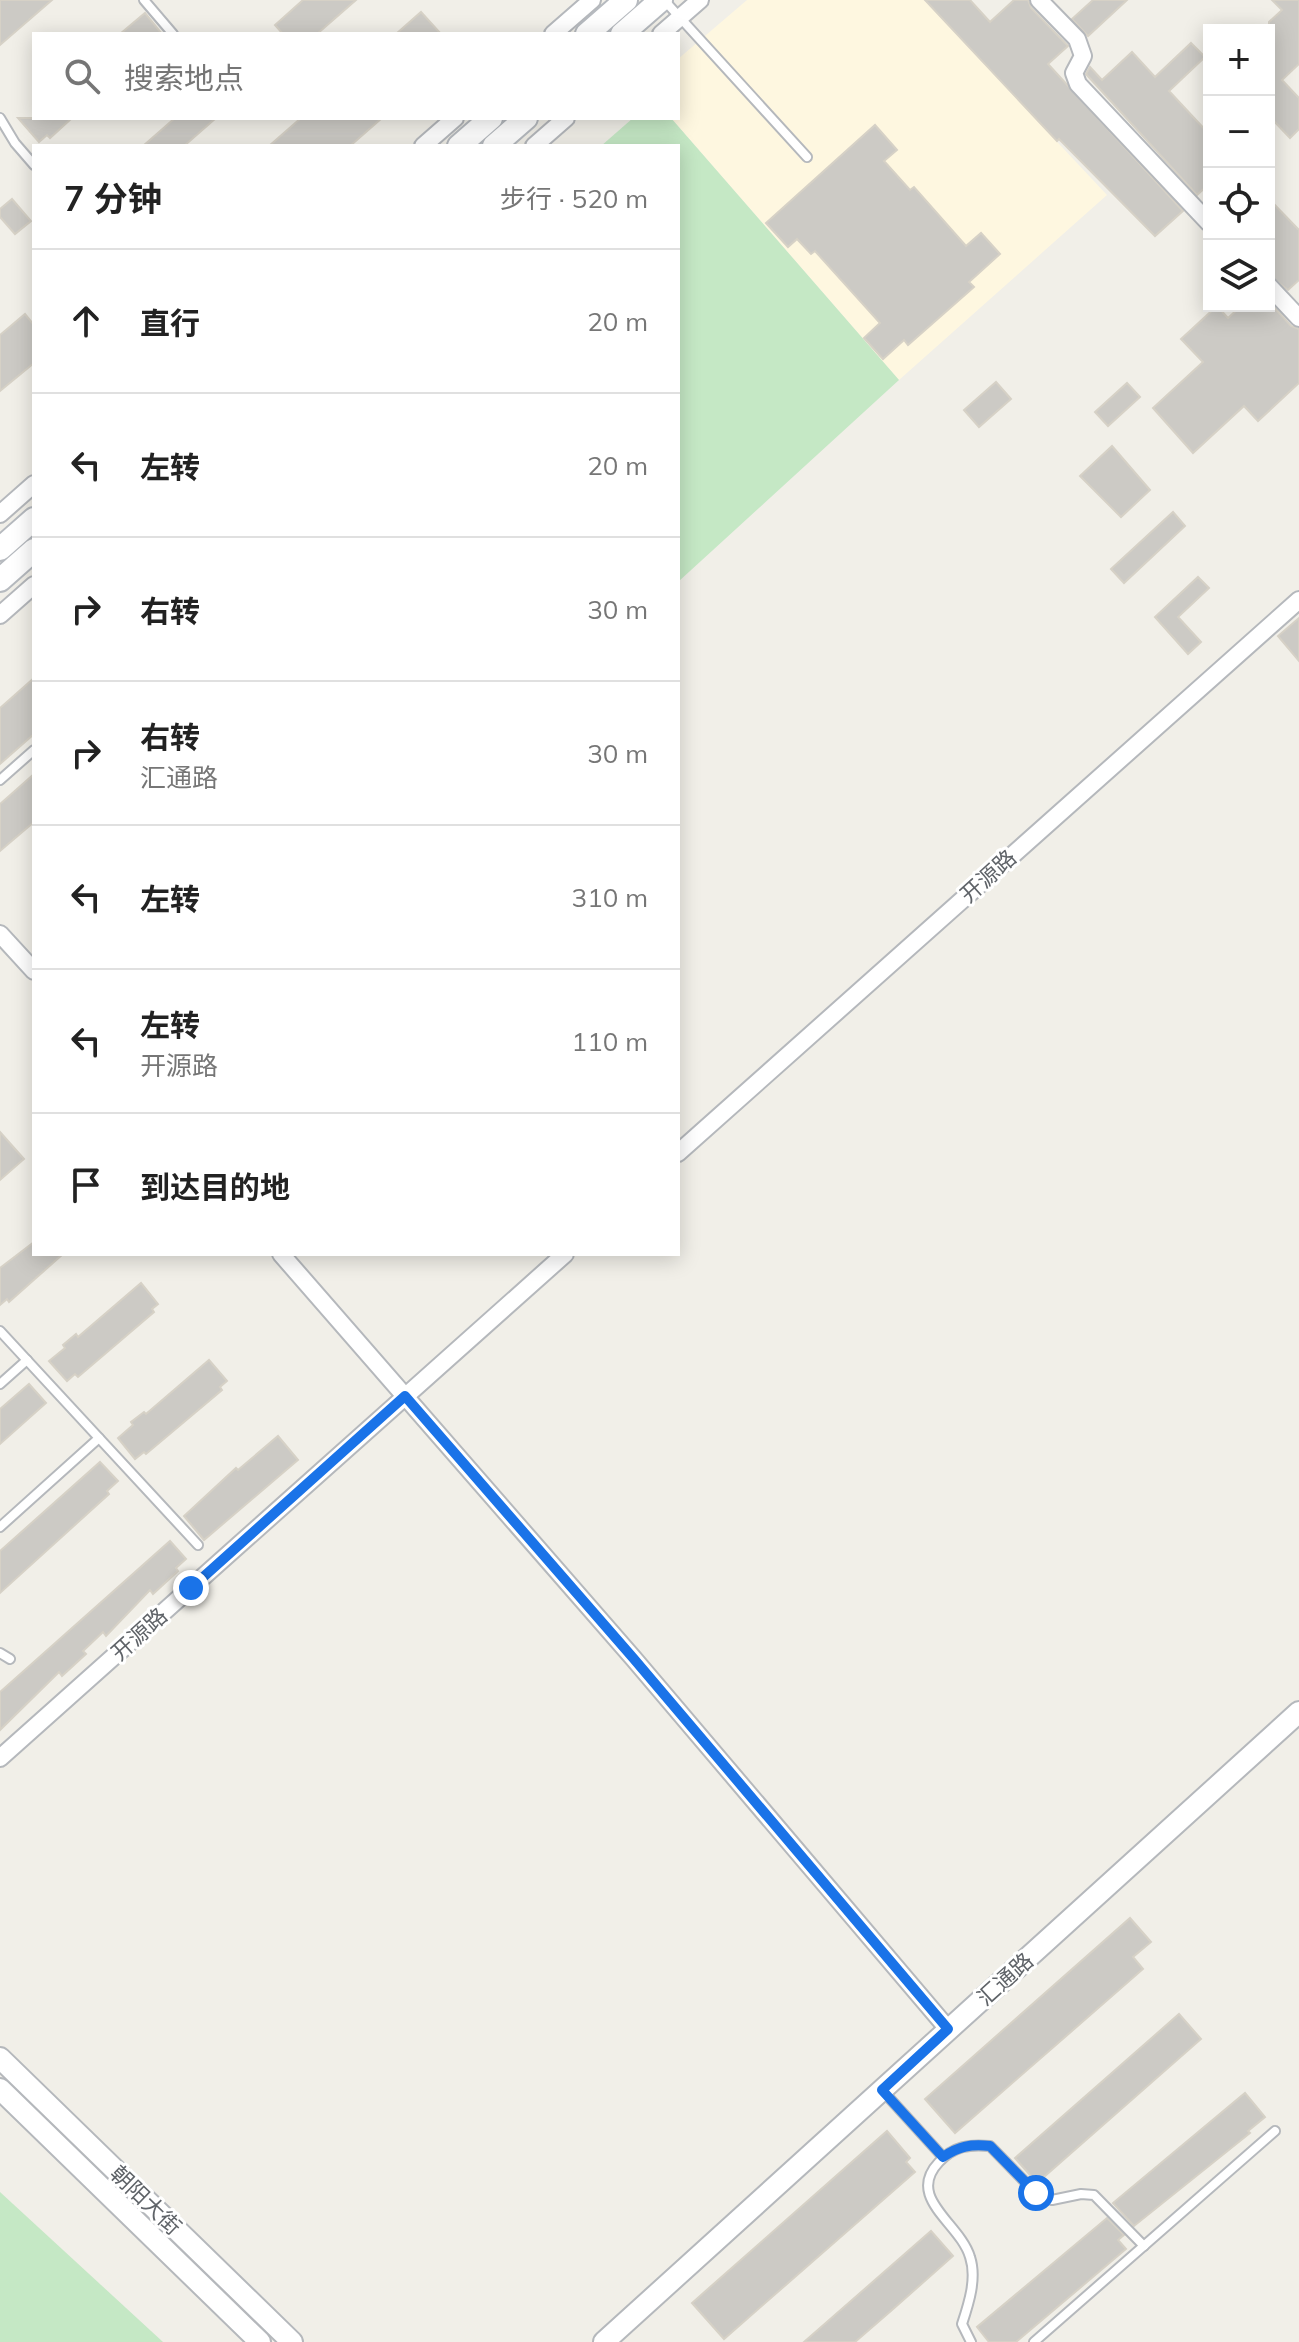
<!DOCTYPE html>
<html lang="zh">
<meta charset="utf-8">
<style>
body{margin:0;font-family:Mulish,"Noto Sans SC",sans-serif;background:#f6f6f6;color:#222}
.controls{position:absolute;right:24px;top:24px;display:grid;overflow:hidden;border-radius:0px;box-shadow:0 4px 20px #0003}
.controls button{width:72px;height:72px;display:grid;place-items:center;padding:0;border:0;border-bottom:2px solid #e0e0e0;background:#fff;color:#222;font:40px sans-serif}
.stop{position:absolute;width:24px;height:24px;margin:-18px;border:6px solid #1a73e8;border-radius:50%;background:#fff}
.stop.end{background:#1a73e8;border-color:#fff;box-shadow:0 2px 8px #0008}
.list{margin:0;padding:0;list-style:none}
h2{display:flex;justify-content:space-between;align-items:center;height:104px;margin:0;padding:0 32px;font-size:34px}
h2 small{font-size:26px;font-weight:400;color:#767676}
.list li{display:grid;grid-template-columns:52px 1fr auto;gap:24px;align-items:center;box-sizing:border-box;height:144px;padding:0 32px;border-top:2px solid #e0e0e0}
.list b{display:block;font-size:30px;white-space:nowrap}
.list p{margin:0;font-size:26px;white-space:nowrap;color:#767676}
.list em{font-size:26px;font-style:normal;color:#767676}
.icon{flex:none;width:44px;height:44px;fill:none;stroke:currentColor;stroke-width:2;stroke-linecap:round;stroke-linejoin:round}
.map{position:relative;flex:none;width:1299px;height:2342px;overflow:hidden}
.search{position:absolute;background:#fff;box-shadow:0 4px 20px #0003;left:32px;top:32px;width:648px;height:88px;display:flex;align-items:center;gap:20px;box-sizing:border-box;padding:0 28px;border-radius:0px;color:#767676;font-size:30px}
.panel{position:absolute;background:#fff;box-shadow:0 4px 20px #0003;left:32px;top:144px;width:648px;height:1112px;border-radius:0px}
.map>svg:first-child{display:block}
.commercial{fill:#fef7e0}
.green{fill:#c5e8c5}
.building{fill:#cccac5;stroke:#d6d1c6;stroke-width:2}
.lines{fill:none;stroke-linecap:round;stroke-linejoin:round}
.service-casing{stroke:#b5b8bc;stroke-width:12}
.minor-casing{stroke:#b5b8bc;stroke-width:20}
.tertiary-casing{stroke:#b5b8bc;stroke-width:24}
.secondary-casing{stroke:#b6babf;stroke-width:26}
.service{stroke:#fff;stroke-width:8}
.minor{stroke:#fff;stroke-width:16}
.tertiary{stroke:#fff;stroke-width:20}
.secondary{stroke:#fff;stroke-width:22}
.route{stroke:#1a73e8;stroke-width:10}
.labels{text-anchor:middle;stroke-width:6;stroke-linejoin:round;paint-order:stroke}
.street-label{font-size:22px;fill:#5f6368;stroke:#fff}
</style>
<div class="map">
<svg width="1299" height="2342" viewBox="0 0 1299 2342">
<rect width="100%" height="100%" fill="#f1efe8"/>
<path class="commercial" d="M747 0H924L1107 195 899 380 671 118H678V59Z"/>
<g class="green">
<path d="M633 118H671L899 380 678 582V146H601Z"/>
<path d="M0 2192 163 2342H0Z"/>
</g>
<g class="building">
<path d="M0 0H52L0 45Z"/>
<path d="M303 0H356L317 34H283L275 25Z"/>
<path d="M925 0H970L990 22 1014 0H1028L1031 8 1068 46 1048 64 1183 211 1155 236 1059 139 1057 141Z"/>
<path d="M1093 0H1127L1088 36 1072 19Z"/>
<path d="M1272 0H1299V64L1282 80 1299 98V129L1290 138 1269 116V22L1282 10Z"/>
<path d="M421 12 441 34H396Z"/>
<path d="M145 13 162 34H120Z"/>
<path d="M1191 43 1205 57 1169 91 1209 134V184L1197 195 1086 74 1090 67 1102 80 1132 52 1155 77Z"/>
<path d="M18 118H72L50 138 47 135 39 142Z"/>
<path d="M175 118H216L184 146H143Z"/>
<path d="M301 118H382L350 146H269Z"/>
<path d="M875 125 897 150 884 161 910 190 914 187 966 246 981 233 1000 254 969 282 974 287 908 345 904 340 883 359 864 338 880 323 815 251 811 254 797 239 788 247 766 223Z"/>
<path d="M12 199 31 221 15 234 0 217V209Z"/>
<path d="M1269 199 1299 230V280L1288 290 1269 275Z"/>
<path d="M1269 302 1291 326 1299 329V383L1258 421 1244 406 1193 453 1153 408 1203 362 1181 339 1217 306 1228 318 1241 306H1269Z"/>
<path d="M25 314 34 325V363L0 391V335Z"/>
<path d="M996 382 1011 399 979 427 964 410Z"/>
<path d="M1127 383 1140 397 1108 426 1095 412Z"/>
<path d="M1112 446 1150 490 1121 517 1080 476Z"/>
<path d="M1173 512 1185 526 1124 583 1111 569Z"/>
<path d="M1198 577 1209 588 1178 617 1201 642 1188 654 1155 617Z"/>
<path d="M1299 618V661L1278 636Z"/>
<path d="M34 678V734L0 764V708Z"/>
<path d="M34 774V822L0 851V804Z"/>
<path d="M0 1132 24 1159 0 1180Z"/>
<path d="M34 1242V1254H63L9 1302 7 1299 0 1305V1268Z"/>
<path d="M141 1283 158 1304 152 1309 154 1312 78 1377 75 1374 67 1381 49 1361 65 1348 63 1345 76 1334 78 1337Z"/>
<path d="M209 1360 227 1381 220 1387 222 1390 146 1454 144 1452 135 1459 118 1438 133 1425 131 1422 144 1412 146 1414Z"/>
<path d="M29 1384 46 1403 0 1444V1409Z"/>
<path d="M278 1436 298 1460 204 1540 184 1516 236 1468 238 1470Z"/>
<path d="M100 1462 118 1481 107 1491 109 1494 0 1593V1551Z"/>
<path d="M170 1541 186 1559 176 1568 178 1571 153 1594 150 1590 106 1636 103 1632 83 1651 86 1654 62 1676 59 1672 0 1730V1692Z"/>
<path d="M1130 1918 1151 1942 1133 1957 1143 1969 955 2133 925 2099Z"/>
<path d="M1179 2014 1201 2039 1037 2183 1015 2158Z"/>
<path d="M1245 2093 1265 2117 1248 2131 1250 2133 1134 2226 1113 2203Z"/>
<path d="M887 2131 910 2158 906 2162 915 2172 724 2339 692 2303Z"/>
<path d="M1107 2218 1124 2235 1118 2240 1126 2249 1016 2342H989L977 2327Z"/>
<path d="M931 2231 953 2256 892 2310 855 2342H804Z"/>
</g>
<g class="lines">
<g class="service-casing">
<g id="service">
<path d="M144 0 173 34"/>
<path d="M664 0 807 157"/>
<path d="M0 118 15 143 34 165"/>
<path d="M0 780 34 750"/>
<path d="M0 1331 198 1545"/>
<path d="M0 1384 27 1360"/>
<path d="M0 1527 99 1438"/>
<path d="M0 1653 10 1659"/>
<path d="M882 2090 943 2157"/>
<path d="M971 2342 962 2324C969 2303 977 2278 970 2257 960 2223 905 2198 939 2162 954 2146 969 2144 990 2146L1036 2193 1052 2200 1081 2194 1094 2195 1144 2246"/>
<path d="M1034 2342 1275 2131"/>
</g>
</g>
<g class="minor-casing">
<g id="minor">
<path d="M1039 0 1077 39 1083 56 1074 73 1078 84 1209 223"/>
<path d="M553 34 592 0"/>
<path d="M661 34 700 0"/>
<path d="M423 146 455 118"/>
<path d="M534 146 566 118"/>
<path d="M1269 286 1299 318"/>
<path d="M0 514 34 484"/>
<path d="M0 615 34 585"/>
<path d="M0 934 34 971"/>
<path d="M678 1153 1299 600"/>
<path d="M281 1254 634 1659 948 2029"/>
<path d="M0 1758 565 1254"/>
</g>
</g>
<g class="tertiary-casing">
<g id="tertiary">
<path d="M0 2058 292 2342"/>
<path d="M0 2089 260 2342"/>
<path d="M604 2342 1299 1712"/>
</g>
</g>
<g class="secondary-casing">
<g id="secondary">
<path d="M587 34 626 0"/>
<path d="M622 34 661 0"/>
<path d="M459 146 491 118"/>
<path d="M494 146 526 118"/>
<path d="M0 549 34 519"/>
<path d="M0 580 34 550"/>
</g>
</g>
<use href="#service" class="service"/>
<use href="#minor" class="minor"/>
<use href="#tertiary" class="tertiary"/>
<use href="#secondary" class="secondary"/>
</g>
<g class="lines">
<path class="route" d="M191 1588 405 1396 634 1659 948 2029 882 2090 943 2157C959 2146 971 2144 990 2146L1036 2193"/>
</g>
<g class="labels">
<g class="street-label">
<text transform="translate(988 876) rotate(-42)" y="8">开源路</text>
<text transform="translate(139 1634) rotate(-42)" y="8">开源路</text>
<text transform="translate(1005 1979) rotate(-42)" y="8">汇通路</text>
<text transform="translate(146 2200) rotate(44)" y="8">朝阳大街</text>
</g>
</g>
</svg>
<div class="controls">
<button>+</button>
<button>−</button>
<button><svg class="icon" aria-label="locate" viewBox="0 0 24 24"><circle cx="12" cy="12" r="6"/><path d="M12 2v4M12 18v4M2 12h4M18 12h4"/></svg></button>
<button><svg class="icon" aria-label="layers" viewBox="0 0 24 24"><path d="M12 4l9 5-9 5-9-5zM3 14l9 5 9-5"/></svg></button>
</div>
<div class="stop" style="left:1036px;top:2193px"></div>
<div class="stop end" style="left:191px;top:1588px"></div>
<div class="search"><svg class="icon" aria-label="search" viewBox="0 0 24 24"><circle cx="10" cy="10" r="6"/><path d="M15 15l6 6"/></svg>搜索地点</div>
<section class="panel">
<h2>7 分钟<small>步行 · 520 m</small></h2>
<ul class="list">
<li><svg class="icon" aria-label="ahead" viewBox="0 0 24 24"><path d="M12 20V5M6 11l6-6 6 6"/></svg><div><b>直行</b></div><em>20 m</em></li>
<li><svg class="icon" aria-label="left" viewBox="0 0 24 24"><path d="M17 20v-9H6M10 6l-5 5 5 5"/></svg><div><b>左转</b></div><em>20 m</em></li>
<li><svg class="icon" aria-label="right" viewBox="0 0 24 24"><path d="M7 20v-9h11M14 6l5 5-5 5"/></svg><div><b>右转</b></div><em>30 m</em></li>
<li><svg class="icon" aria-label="right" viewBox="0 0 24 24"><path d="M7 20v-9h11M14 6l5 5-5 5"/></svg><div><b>右转</b><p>汇通路</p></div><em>30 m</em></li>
<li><svg class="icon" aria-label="left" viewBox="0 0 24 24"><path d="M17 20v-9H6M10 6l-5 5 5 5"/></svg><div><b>左转</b></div><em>310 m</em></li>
<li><svg class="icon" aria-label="left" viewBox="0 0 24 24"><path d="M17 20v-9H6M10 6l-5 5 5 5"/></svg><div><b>左转</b><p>开源路</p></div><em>110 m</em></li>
<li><svg class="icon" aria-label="arrive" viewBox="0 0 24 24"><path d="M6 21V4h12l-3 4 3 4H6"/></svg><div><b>到达目的地</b></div></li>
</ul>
</section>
</div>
